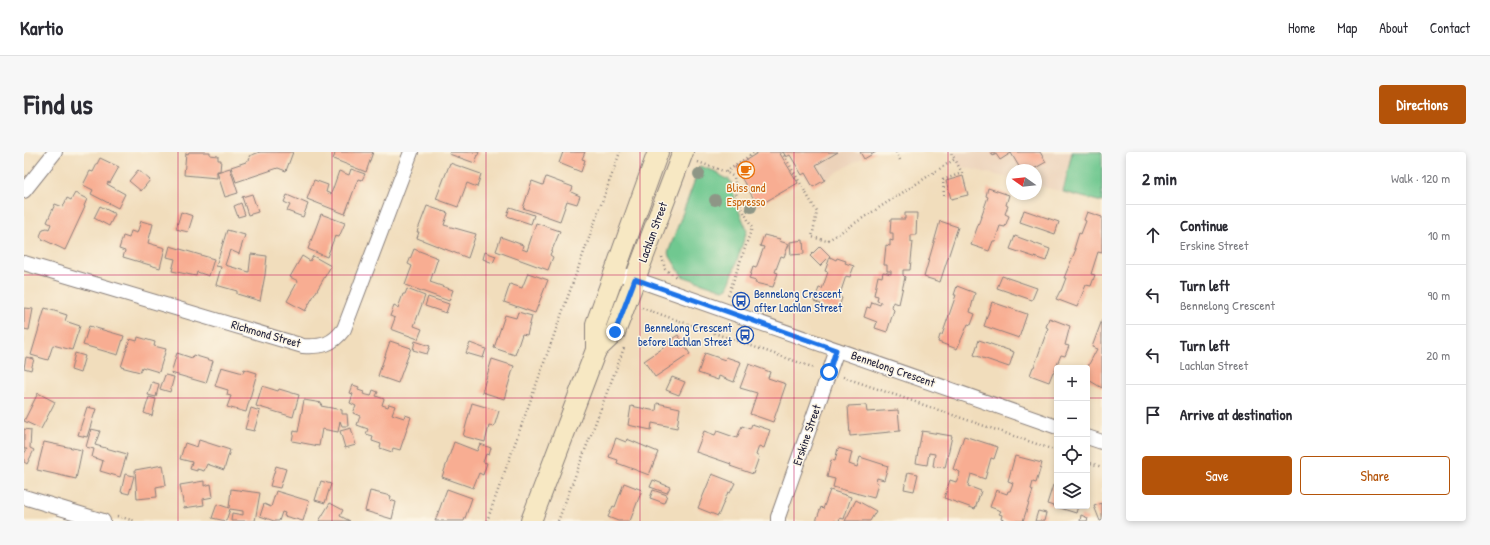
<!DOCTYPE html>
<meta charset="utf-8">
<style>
body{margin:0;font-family:"Patrick Hand",sans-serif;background:#f7f7f7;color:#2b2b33}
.controls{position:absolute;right:12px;bottom:12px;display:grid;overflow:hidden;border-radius:4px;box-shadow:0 2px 6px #0003}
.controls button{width:36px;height:36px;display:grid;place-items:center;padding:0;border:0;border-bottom:1px solid #e1e1e2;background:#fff;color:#2b2b33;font:20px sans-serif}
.compass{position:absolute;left:982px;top:12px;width:36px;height:36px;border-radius:50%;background:#fff;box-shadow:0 2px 6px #0003;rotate:285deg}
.stop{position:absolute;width:12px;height:12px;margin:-9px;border:3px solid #1a73e8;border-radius:50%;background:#fff}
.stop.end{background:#1a73e8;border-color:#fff;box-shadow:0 1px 4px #0008}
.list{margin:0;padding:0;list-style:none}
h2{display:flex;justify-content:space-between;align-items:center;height:52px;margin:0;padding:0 16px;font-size:17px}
h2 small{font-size:13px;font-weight:400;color:#7c7c81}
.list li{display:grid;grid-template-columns:26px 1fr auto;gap:12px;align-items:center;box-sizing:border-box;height:60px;padding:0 16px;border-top:1px solid #e1e1e2}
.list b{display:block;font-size:15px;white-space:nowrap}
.list p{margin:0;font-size:13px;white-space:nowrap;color:#7c7c81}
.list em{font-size:13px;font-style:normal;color:#7c7c81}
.actions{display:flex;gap:8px;padding:12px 16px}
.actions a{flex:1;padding:9px 0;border:1px solid #b45309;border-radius:4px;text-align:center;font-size:14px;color:#b45309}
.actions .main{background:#b45309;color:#fff}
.icon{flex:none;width:22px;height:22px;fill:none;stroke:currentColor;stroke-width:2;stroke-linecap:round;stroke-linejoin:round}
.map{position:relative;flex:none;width:1078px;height:369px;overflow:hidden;border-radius:4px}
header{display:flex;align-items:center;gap:24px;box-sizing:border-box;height:56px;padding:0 20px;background:#fff;border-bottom:1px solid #e1e1e2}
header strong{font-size:19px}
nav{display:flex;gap:22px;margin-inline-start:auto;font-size:14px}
.intro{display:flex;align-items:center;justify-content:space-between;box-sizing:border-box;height:96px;padding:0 24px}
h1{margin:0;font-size:28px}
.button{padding:10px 18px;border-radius:4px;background:#b45309;color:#fff;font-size:14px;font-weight:700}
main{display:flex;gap:24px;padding:0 24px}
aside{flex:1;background:#fff;border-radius:4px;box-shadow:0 2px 6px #0003}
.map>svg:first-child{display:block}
.built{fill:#ecd2b9}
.green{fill:#6fc890;stroke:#487566}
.building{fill:#f8ad92}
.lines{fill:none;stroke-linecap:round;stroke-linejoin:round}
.street-casing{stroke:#8a807c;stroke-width:16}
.secondary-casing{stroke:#8a807c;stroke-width:22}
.path{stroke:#8a807c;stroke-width:2.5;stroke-dasharray:1 3;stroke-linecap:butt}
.street{stroke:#fff;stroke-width:14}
.secondary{stroke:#f7e8c3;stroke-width:20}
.tree{fill:#8e9686}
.route{stroke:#1a73e8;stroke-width:5}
.grid{fill:none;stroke:#c2185b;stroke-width:1;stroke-opacity:0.55}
.labels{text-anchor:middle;stroke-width:3;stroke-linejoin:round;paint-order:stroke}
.food-label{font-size:12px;fill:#c56008;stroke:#fcf5e5}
.street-label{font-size:12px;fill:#22223b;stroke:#fcf5e5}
.transit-label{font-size:12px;fill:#164399;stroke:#fcf5e5;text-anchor:start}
</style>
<header>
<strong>Kartio</strong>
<nav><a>Home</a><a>Map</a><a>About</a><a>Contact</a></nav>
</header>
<div class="intro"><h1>Find us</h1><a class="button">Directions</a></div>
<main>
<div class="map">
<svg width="1078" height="369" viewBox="0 0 1078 369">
<rect width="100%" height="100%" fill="#fcf5e5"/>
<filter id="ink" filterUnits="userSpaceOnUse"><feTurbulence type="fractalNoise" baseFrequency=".025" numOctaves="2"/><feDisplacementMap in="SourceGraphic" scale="8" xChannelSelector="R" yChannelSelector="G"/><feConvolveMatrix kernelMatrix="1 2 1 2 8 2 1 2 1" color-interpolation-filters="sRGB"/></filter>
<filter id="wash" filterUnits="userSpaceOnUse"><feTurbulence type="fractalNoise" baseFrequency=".012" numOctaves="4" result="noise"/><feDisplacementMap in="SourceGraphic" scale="16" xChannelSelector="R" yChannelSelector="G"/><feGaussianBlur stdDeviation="0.9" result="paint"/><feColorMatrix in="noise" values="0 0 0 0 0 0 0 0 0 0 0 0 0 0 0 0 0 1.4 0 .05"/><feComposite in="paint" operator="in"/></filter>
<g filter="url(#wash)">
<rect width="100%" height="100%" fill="#f1ddbc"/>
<g class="built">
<path d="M767 0H848L788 35Z"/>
<path d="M927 0H1048L1049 1 1039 40 1012 33V18H988V27L935 14Z"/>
</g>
<g class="green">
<path d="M1048 0H1078V50L1039 40Z"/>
<path d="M676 14 693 20 700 26 705 27 707 30 712 52 723 78 704 136 699 138 658 124 644 101Z"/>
</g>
<g id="blocks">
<g class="building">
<path d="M165 0H186V3L194 4V8H197L196 19H193V26L160 23 162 1 164 2Z"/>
<path d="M236 0H269L262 19 254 16 212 30 207 15 222 10V9L226 7 225 4Z"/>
<path d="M307 0H349L342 20 309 7 311 2Z"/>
<path d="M426 0H455L451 11 425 2Z"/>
<path d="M539 0H561L558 7 561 8 557 20 535 11Z"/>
<path d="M735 0H755L774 31 734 54 711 15Z"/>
<path d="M759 0H814L792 13 801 28 789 35 781 21 778 23 766 3 762 5Z"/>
<path d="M836 0H852L840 7Z"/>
<path d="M967 0H1016L1022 10 1008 18H997L987 1 976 8 972 2 969 4Z"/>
<path d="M76 6 95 15 86 31 84 30 83 32 101 42 94 56 67 42 69 38 59 33 66 19 69 20Z"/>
<path d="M426 11 457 22 453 35 443 31 434 55 412 47Z"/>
<path d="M206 16 214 41 201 45 193 20Z"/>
<path d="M327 17 341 22 338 28 334 27 321 62 283 47 290 28 304 33 302 40 307 42 315 19 325 23Z"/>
<path d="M114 18 126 28 117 39 105 29Z"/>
<path d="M939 24 944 43 927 47 922 29Z"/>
<path d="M522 25 549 35 547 40 556 44 553 52 543 49 536 69 499 56 508 29 519 33Z"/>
<path d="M964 36 985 43 982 53 984 54 981 62 985 64 981 75 976 74 971 89H969L965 99 947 93 964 45 962 44Z"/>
<path d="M51 41 63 47 60 54 61 55 41 98 18 87 16 84 19 77 23 76 25 77 27 72 23 70 31 52 39 55 43 46 47 48Z"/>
<path d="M228 42 234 60 224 63 218 45Z"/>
<path d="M263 43 284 52 279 65 263 59 266 53 260 50Z"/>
<path d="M217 51 221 63 214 65 210 54Z"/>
<path d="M76 54 91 62 85 74 70 66Z"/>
<path d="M403 54 424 61 420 73 452 82 444 106 393 86 395 80H393Z"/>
<path d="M486 55 510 63 507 72 483 64Z"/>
<path d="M1000 58 1035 70 1031 82 996 70Z"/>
<path d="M157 60 169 64 164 80 152 77Z"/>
<path d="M1063 60 1078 65V101L1074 100 1067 122 1071 123 1067 134 1062 133 1053 155 1032 147 1036 139H1037L1042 126H1040L1052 97H1050L1055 81 1057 82 1062 69 1060 68Z"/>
<path d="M881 61H893L892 83H887V90H889L886 118H879V123L881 125 875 152 869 150 868 156 870 158 863 180 851 176 853 170 840 165 843 155 846 156 848 150 856 153 857 150 853 149 854 144 850 143 854 124 858 125 859 120 867 122V119H863V113H860L862 93 866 94V88L869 89V81H866L867 67H881Z"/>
<path d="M297 62 321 71 315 85 311 84 303 105 284 97Z"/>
<path d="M117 69 129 72 124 91 141 96 136 116 99 105 101 99 95 97 99 84 105 86 107 79 113 81Z"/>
<path d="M916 69 934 75 916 130 900 125Z"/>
<path d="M512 71 536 79 526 103 529 105 524 118 472 99 477 85 499 93 498 97 503 99Z"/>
<path d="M203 78 221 83 215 102 206 98 201 113 225 120 227 102 243 104 241 123 236 149 213 142V139L192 133 197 115 192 114Z"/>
<path d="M740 83 756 87 755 89 765 92 760 105 757 104 751 120 754 121 749 135 731 131 732 129 725 127 729 115 732 116 740 95 736 94Z"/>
<path d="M991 84 1026 97 1022 109 986 97Z"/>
<path d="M779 88 780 102 767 103 766 90Z"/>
<path d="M146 94 190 107 185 124 173 120 172 124 148 119 151 107 143 105Z"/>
<path d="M796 94 806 104 796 114 786 104Z"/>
<path d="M390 97 414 106 406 130 429 138 425 149 381 133 388 114 384 112Z"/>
<path d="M461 100 472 104 469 111 459 107Z"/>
<path d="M278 104 286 109 289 104 307 114 281 159 263 149 274 129 266 125Z"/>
<path d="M806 105 812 108 813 106 822 109 821 111 830 114 826 125 822 124 815 145 818 146 814 158 806 155 805 157 796 154 797 152 790 149 795 136 798 137 804 120 801 119Z"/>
<path d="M504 121 524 128 511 161 480 150 486 132 498 136Z"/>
<path d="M978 124 1013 136 1008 148 973 136Z"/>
<path d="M933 134 951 141 946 160 951 162 947 173 944 172 933 197 914 190 916 183H918L932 143H930Z"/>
<path d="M383 137 401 144 390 174 398 177 394 187 367 177 371 166 366 164 370 154 374 156 379 142H381Z"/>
<path d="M404 145 425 152 422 161 401 154Z"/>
<path d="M968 150 1003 162 995 186 960 174Z"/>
<path d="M0 156 9 157 5 178 0 177Z"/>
<path d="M21 156 43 163 41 169 56 174 48 198 29 193 24 208 7 203Z"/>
<path d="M494 160 508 164 503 183 498 182 491 203 470 196 481 163 492 166Z"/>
<path d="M1025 166 1046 174 1041 193 1045 194 1041 204 1037 203 1030 220H1029L1025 230 1006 223 1009 215H1010L1024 176 1022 175Z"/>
<path d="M1078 168V236L1063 227V216L1073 197 1068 195Z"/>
<path d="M65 174 100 184 94 203 59 193Z"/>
<path d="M654 183 666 202 631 225 620 209 645 192 643 190Z"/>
<path d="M114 185 131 190 130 194 142 197 135 220 118 215 116 220 97 215 106 187 113 189Z"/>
<path d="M955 188 990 200 985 215 950 203Z"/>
<path d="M366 189 387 196 374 231 354 224Z"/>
<path d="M391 189 406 194 403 202 389 198Z"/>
<path d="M446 191 462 197 459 206 442 201Z"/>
<path d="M51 201 61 204 56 221 47 218Z"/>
<path d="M153 201 168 206 169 203 189 209 182 231 147 221Z"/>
<path d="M681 201 701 208 702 205 717 210 710 230 695 224 694 228 674 221Z"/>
<path d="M2 205 10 207 7 218 0 216Z"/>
<path d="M468 207 490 214 480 247 458 240Z"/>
<path d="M725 212 746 220 744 226 762 232 749 270 726 262 733 241 716 236Z"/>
<path d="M197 215 219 221 220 217 233 221 222 260 203 255 207 244 203 243 204 238 191 234Z"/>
<path d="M141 223 150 225 146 240 136 237Z"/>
<path d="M648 225 661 230 655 243 642 238Z"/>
<path d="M128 230 135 232 132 245 124 243Z"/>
<path d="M329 233 335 235 334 238 340 240 339 242 347 244 349 238 354 240 352 244 360 247 358 253 364 255 365 252 371 254 368 262 380 266 381 263 387 265 376 298 369 296 368 300 356 296 357 292 348 289 349 284 342 282 344 277 333 273 336 264 329 261 332 254 326 251 329 242 326 241Z"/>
<path d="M238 234 254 239 255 237 275 243 269 265 232 254Z"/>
<path d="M14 241 31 250 17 277 0 269Z"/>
<path d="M125 245 132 247 128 264 120 261Z"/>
<path d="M280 248 298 251 297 254 318 258V262H323L324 274H318L316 269 314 280 298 277 295 294 268 289 270 279 274 280Z"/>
<path d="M448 251 475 259 470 275 465 274 461 290 439 284Z"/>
<path d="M633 251 656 256 653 276 628 271 627 278 604 273 607 254 632 259Z"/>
<path d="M842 253 843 260 874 258 876 279 826 284 824 254Z"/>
<path d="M63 255 72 257 63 285 54 283Z"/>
<path d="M227 256 236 259 230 279 221 277Z"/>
<path d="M728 272 746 278 740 296 735 294 732 303 735 305 729 322 706 314 707 312 672 300 680 279 691 283 693 279 713 286 718 274 726 277Z"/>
<path d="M327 276 332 293 321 296 316 279Z"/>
<path d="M0 277 7 278 6 296 10 298 3 312 0 310V302L3 297H0Z"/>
<path d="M67 277 76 279 71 293 103 302 96 325 76 319 79 309 68 305 70 297 62 295Z"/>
<path d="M898 279 928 284 921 316 909 314 911 302 905 301 903 313 892 311Z"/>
<path d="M940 284 974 295 970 307 967 306 961 327 947 322 944 334 957 339 951 357 920 346 926 328 932 330 935 324 936 320 929 317Z"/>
<path d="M592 286 602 290 603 287 634 300 625 323 593 311 594 308 585 305Z"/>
<path d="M175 288 206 298 200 318 183 312 180 319 173 317V319L166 317 168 310 156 307 161 291 173 295Z"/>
<path d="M20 290 58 298 52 327 13 318Z"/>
<path d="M430 290 453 299 456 292 467 296 465 303 462 302 459 310 463 311 459 323 455 321 449 336 418 325Z"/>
<path d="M814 296 828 300 825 312 833 315 836 305 864 314 860 328 853 326 852 330 854 331 850 346 809 335 811 327 803 325 807 308 811 309Z"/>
<path d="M991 304 1018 311 1012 331 1009 330 1007 337 1009 338 999 369H983L977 367 978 363 975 362 977 359 966 355 972 338 983 342 984 339H986L989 331 984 329Z"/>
<path d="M139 313 142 333 132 335 133 345 113 347 111 318Z"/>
<path d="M252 314 262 317 256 336 246 334Z"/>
<path d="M884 320 894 322 890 339 880 337Z"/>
<path d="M101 322 110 324 105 342 97 340Z"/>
<path d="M688 322 711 331 706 341 704 340 694 364 674 356Z"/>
<path d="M629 328 646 335 643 341 626 335Z"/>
<path d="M180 329V334L187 332 189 345 179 347 180 353 160 356 156 333Z"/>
<path d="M297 329 307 332 301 351 291 348Z"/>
<path d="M600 331 618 338 606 369H594L584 365 589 354 591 355Z"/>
<path d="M1029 333 1033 334V354H1054L1052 361 1023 352Z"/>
<path d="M207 337 236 341 231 369H207L208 361 219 363V359L206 357 202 369 188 366 193 352 205 356Z"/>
<path d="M423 337 448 346 440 369H411Z"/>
<path d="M629 338 643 343 640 351 626 346Z"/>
<path d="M806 338 827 345 820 367 816 366 815 369H792L797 355 799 357Z"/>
<path d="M252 339 285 349 279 369 260 364 261 361 258 360 255 369H250L236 364 240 352 247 355Z"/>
<path d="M346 339 367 344 366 348 372 350 368 367 341 359Z"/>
<path d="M832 348 852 359 846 369H821Z"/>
<path d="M306 351 319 358 316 364 326 369H295Z"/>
<path d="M1078 351V369H1076L1070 354Z"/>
<path d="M1014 359 1022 361 1020 369H1011Z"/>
<path d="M1057 363 1064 366 1063 369H1056Z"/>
</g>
</g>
</g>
<g filter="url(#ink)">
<use href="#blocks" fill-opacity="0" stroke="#8a807c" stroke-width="1"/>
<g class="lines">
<g class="street-casing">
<g id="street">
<path d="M0 39 31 0"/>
<path d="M0 111 279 194C298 195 308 193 320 177L387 0"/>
<path d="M591 120 1033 275"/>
<path d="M1063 285 1078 290"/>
<path d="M0 345 79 369"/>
<path d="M754 369V365L813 198"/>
</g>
</g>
<g class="secondary-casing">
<g id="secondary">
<path d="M572 198 591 180 659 0"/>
<path d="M507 369 572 198V172L634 0"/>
</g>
</g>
<g class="path">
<path d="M758 0 793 60 788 85 803 89 931 7 926 0"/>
<path d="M872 0 876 8"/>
<path d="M674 10 702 20 710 25 713 46 728 76 704 144"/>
<path d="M702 20 731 0"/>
<path d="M920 44 919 28 938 21 931 7"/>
<path d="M638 105 641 117 652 125"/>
<path d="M618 156 791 216"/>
<path d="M819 225 1033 299"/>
<path d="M1063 310 1078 315"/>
<path d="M93 364 111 369"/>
<path d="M463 369 596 0"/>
<path d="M534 369 600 196"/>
</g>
<use href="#street" class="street"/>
<use href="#secondary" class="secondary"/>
</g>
<g class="tree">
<circle cx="675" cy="22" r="6"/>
<circle cx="691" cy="48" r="6"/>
<circle cx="727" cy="55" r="6"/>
</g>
</g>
<g class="lines" filter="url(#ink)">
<path class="route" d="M591 180 611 127 812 198 805 220"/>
</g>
<path class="grid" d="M154 0V369M308 0V369M462 0V369M616 0V369M770 0V369M924 0V369M0 123H1078M0 246H1033M1063 246H1078"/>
<defs>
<g id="cafe-ring" transform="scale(0.9)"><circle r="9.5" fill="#fcf5e5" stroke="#e8710a" stroke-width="1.5"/><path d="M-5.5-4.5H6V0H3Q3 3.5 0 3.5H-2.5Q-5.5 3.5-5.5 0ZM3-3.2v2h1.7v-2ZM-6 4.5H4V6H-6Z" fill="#e8710a"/></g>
<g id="bus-ring" transform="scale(0.9)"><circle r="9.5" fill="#fcf5e5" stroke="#1a4fb4" stroke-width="1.5"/><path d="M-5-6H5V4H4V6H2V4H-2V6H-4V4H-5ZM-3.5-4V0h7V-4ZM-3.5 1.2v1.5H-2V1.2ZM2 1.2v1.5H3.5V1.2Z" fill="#1a4fb4"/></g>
</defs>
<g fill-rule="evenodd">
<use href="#cafe-ring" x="722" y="18"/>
<use href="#bus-ring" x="717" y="149"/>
<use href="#bus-ring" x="721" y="183"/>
</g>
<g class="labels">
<g class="food-label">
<text x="722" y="40">Bliss and<tspan x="722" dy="14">Espresso</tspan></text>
</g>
<g class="street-label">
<text transform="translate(629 80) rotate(-70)" y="4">Lachlan Street</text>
<text transform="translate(242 182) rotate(16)" y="4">Richmond Street</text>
<text transform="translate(869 217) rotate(19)" y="4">Bennelong Crescent</text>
<text transform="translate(783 283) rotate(-71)" y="4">Erskine Street</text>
</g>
<g class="transit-label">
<text x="730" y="146">Bennelong Crescent<tspan x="730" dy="14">after Lachlan Street</tspan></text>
<text x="708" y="180" text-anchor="end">Bennelong Crescent<tspan x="708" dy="14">before Lachlan Street</tspan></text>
</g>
</g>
</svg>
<div class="controls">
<button>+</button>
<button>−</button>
<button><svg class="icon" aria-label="locate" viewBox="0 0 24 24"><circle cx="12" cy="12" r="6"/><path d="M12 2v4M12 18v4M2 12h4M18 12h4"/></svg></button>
<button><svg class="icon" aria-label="layers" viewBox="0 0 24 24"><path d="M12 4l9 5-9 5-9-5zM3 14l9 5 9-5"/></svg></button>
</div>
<svg class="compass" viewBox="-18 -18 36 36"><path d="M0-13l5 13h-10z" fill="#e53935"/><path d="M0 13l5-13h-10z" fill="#7c7c81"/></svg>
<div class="stop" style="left:805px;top:220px"></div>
<div class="stop end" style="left:591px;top:180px"></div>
</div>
<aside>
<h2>2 min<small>Walk · 120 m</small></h2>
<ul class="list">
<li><svg class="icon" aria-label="ahead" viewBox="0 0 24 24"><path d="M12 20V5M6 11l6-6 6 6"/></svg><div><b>Continue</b><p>Erskine Street</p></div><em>10 m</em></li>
<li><svg class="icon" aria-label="left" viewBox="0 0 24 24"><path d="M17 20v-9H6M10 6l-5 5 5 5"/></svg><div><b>Turn left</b><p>Bennelong Crescent</p></div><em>90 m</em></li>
<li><svg class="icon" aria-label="left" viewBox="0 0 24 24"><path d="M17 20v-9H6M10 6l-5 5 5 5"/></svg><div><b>Turn left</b><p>Lachlan Street</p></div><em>20 m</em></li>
<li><svg class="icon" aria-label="arrive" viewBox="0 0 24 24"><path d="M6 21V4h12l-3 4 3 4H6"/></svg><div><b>Arrive at destination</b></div></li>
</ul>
<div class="actions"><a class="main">Save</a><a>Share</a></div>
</aside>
</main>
